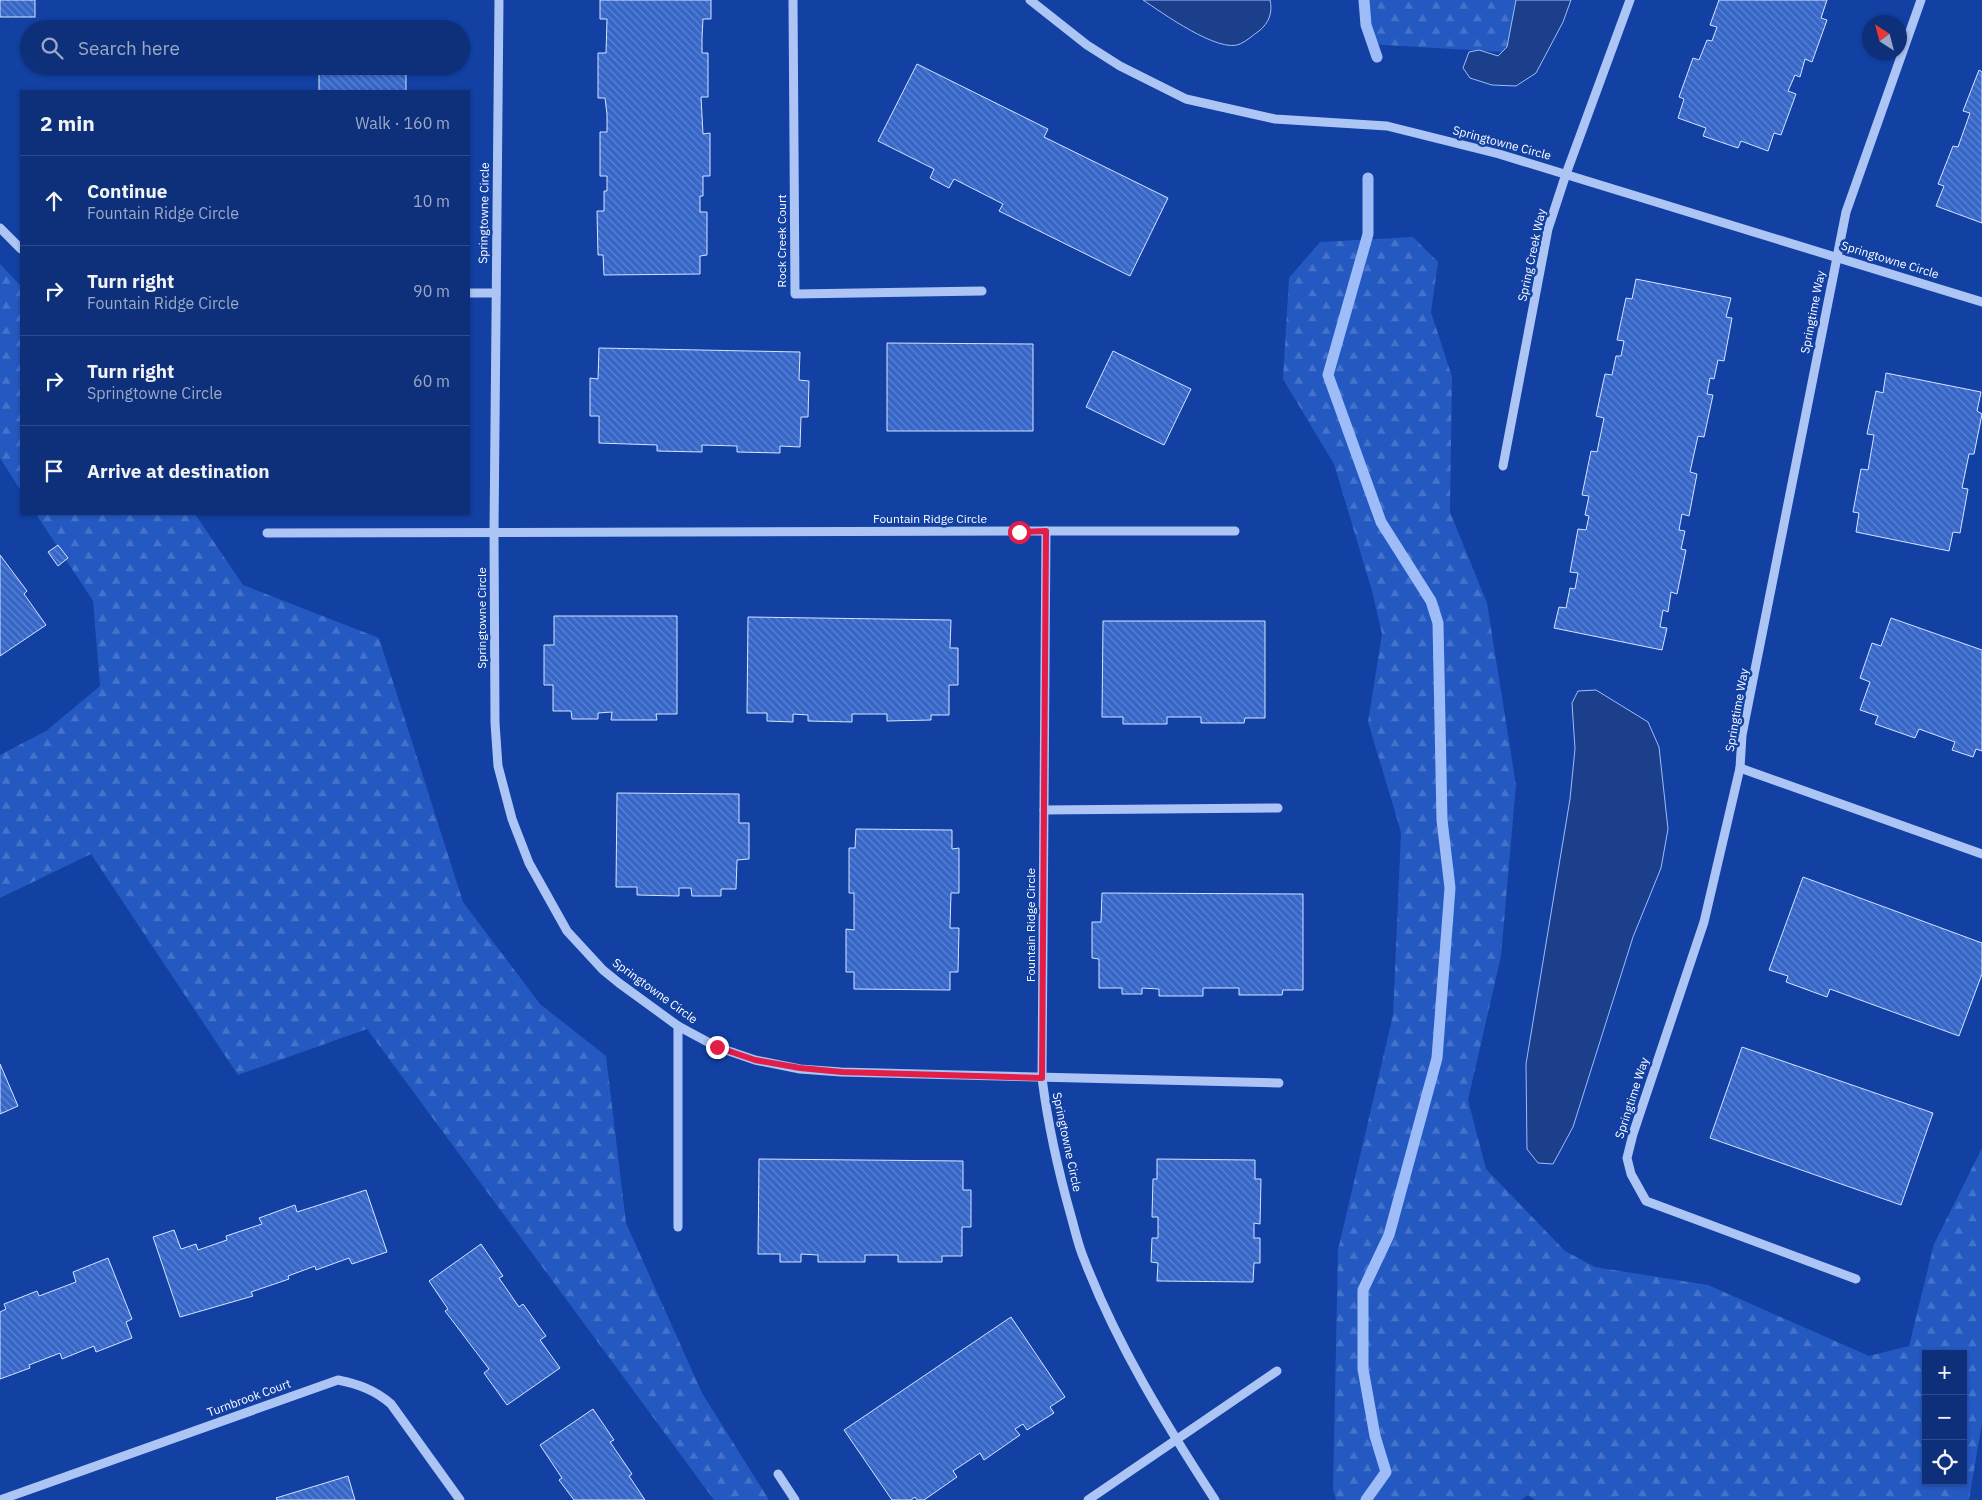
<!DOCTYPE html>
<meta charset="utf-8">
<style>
body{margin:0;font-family:"IBM Plex Sans",sans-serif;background:#17387f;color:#f1f3f6}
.controls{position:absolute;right:15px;bottom:15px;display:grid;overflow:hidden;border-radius:0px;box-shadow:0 1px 4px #0004}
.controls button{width:45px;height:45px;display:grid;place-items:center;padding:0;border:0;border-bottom:1px solid #2e4b8b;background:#0e307a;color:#f1f3f6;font:25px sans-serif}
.compass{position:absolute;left:1862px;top:15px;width:45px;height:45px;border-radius:50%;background:#0e307a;box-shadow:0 1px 4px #0004;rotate:324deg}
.stop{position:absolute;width:15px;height:15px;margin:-11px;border:4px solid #e11d48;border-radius:50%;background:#fff}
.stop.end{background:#e11d48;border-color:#fff;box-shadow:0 1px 5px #0008}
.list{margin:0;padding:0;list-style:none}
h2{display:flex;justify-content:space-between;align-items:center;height:65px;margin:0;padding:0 20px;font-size:21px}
h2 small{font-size:16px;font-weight:400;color:#9ba9c7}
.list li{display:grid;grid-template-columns:32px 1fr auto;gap:15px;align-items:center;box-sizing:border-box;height:90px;padding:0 20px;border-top:1px solid #2e4b8b}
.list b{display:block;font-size:19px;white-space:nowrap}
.list p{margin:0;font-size:16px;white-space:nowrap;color:#9ba9c7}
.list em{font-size:16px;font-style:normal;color:#9ba9c7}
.icon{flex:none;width:28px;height:28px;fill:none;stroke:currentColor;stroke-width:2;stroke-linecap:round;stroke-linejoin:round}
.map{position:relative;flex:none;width:1982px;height:1500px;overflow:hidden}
.search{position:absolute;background:#0e307a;box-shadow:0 1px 4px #0004;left:20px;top:20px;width:450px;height:55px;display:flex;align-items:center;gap:12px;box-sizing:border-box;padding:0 18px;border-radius:28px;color:#9ba9c7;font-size:19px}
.panel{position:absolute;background:#0e307a;box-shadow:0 1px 4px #0004;left:20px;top:90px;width:450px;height:425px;border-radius:0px}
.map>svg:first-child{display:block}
.forest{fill:url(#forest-firs);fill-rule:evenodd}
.water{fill:#1c3f8b;stroke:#9ebdf8}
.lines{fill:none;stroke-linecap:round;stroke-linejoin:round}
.stream{stroke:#9ebdf8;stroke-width:11}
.building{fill:url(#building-back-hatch);stroke:#d5e3fe}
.minor{stroke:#acc5f5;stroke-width:9}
.route{stroke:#e11d48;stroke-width:6}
.labels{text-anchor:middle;stroke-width:5;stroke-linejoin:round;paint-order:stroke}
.street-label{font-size:12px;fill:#fff;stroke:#1240a3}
</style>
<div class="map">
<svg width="1982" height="1500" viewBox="0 0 1982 1500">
<defs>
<pattern id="forest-firs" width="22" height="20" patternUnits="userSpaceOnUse" patternTransform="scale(1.25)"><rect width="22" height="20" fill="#2459c1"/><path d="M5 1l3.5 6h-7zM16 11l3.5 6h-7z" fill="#4572ca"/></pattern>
<pattern id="building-back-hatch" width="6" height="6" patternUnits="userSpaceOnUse" patternTransform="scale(1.25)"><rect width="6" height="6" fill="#3666c7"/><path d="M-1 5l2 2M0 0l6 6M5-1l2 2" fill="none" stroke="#5e85d2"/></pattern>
</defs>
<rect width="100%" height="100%" fill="#1240a3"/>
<g class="forest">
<path d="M1365 0H1541L1521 53 1368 44Z"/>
<path d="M1413 237 1438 262 1431 312 1452 377 1450 512 1487 603 1516 785 1501 956 1468 1100 1486 1169 1565 1251 1595 1267 1708 1285 1869 1356 1909 1346 1934 1244 1982 1148V1423L1969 1500H1535L1528 1495 1521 1500H1336L1333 1489 1338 1250 1393 1015 1401 832 1368 722 1382 634 1372 591 1334 464 1283 379 1289 278 1320 242ZM1926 1354H1963V1481H1926Z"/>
<path d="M0 264 21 286V491L0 458Z"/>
<path d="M36 514H195L243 585 379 638 463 902 540 1004 606 1056 626 1223 702 1393 769 1500H714L367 1029 238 1075 91 854 0 898V755L46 731 100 686 93 601Z"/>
</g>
<g class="water">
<path d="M1143 0H1270C1273 12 1269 23 1259 31 1253 35 1247 41 1240 44 1219 54 1161 12 1143 0Z"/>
<path d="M1516 0H1571L1563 22 1536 73 1516 86 1492 85 1470 78 1463 68 1469 52 1479 50 1498 56 1507 47Z"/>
<path d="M1596 690 1648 722 1659 747 1668 829 1661 868 1633 937 1573 1127 1553 1164 1538 1163 1527 1149 1526 1064 1570 799 1575 749 1572 703 1578 691Z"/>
</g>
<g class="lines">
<g class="stream">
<path d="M1364 0 1366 25 1377 57"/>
<path d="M1366 1500 1386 1472 1375 1436 1363 1369V1290L1389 1235 1437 1058 1450 888 1442 820 1438 623 1431 601 1381 522 1328 375 1368 234V178"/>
</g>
</g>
<g class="building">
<rect x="0" y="0" width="35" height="17"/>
<path d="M600 0H711V19H703L702 37V53H708V97H701L703 134 710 133V176H703V196H700V212H707V255L700 256V274L604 275 603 255H598L597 211H604V191H607V176H600V132H607V114L605 98H598V53H606L607 19H600Z"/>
<path d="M1719 0H1827L1821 18 1827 20 1812 62 1805 59 1800 77 1795 75 1788 91 1796 94 1781 135 1774 133 1768 151 1741 141 1738 148 1703 136 1706 128 1678 118 1684 99 1679 97 1693 58 1699 60 1707 40 1712 41 1717 27 1710 25Z"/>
<path d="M917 64 1048 129 1044 137 1168 198 1130 276 999 211 1003 204 954 179 949 188 930 178 934 169 878 141Z"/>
<rect x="319" y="66" width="87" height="25"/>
<path d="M1979 70 1982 72V223L1936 206 1944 186 1938 184 1953 146 1958 147 1970 113 1963 111Z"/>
<path d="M1636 279 1731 298 1726 317 1732 318 1724 361 1718 360 1714 379 1710 378 1707 394 1713 395 1704 437 1698 436 1690 472 1697 474 1689 516 1682 514 1679 530 1685 531 1681 549 1686 550 1677 594 1671 592 1668 612 1663 610 1660 627 1667 628 1662 650 1554 628 1559 607 1566 608 1570 588 1575 589 1578 573 1570 572 1578 529 1586 530 1589 516 1585 515 1589 496 1582 495 1591 451 1597 452 1604 418 1596 416 1605 374 1612 375 1616 356H1621L1624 341 1617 340 1626 298 1632 299Z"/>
<path d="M887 343 1033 344V431H887Z"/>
<path d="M599 348 800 352 799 380 809 381 808 417H801L800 447 780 446V453L737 452V446L702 445V452L657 451V445L599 443V416H590V378L598 379Z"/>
<path d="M1113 351 1191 389 1164 445 1086 407Z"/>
<path d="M1886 373 1981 392 1977 411 1982 414 1974 454H1969L1962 488 1968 489 1960 533 1953 532 1949 551 1856 532 1859 513 1853 512 1861 469 1868 470 1874 435 1867 434 1876 391 1883 393Z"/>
<path d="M58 545 68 558 58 566 48 552Z"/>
<path d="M0 555 27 591 24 594 46 625 0 656Z"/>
<path d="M554 616H677V714H656L657 720H611L612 712 598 713V719H572L571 711H553V685H544V645H554Z"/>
<path d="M748 617 951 620 950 648H958V685H949V715H931V720L887 721V714H852V722L808 721V715L793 714V722L767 721V713H747Z"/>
<path d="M1891 618 1982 650V751L1976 749 1973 757 1952 750 1955 742 1919 729 1915 738 1875 724 1878 716 1860 710 1870 682 1860 678 1872 643 1881 646Z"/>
<path d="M1103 621H1265V718H1245L1244 723H1201V717H1167V724H1123V717H1102Z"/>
<path d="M617 793 739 794V823H749V859L737 860 736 889H721V896H692L691 888H679V896L637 895V887H616Z"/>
<path d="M856 829 952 830V849L959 848V893H951L950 928H959L958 972H950V990L854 989V972H846V929L854 930V893H849V848H855Z"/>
<path d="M1803 877 1982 943V974L1959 1036 1830 989 1827 997 1786 982 1788 976 1769 970Z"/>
<path d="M1102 893 1303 894V990H1283L1282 995H1239V988H1203V996H1159V989L1142 988V994H1122V988H1099V959L1092 958V922H1101Z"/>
<path d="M1742 1047 1933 1113 1901 1205 1710 1138Z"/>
<path d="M0 1064 18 1106 0 1114Z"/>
<path d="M759 1159 963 1161V1190H971V1227H962V1256H942V1262H898V1255H865V1262H818V1255L801 1254V1262H780V1254H758Z"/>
<path d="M1157 1159 1255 1160V1179H1261L1260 1224 1254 1223V1238H1260V1263H1254L1253 1282 1157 1281 1158 1263 1151 1262 1152 1238H1158V1217H1152L1153 1179H1157Z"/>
<path d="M366 1190 387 1252 352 1264 349 1258 316 1270 315 1266 288 1276 289 1279 251 1292 253 1296 180 1317 153 1237 174 1230 181 1249 196 1244 198 1250 227 1240 226 1236 262 1224 259 1218 295 1205 297 1212Z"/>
<path d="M481 1244 503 1276 499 1278 519 1307 523 1304 546 1336 540 1340 560 1368 507 1405 484 1373 489 1369 445 1311 448 1309 429 1281Z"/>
<path d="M108 1258 132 1319 126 1322 132 1338 96 1352 94 1346 62 1359 60 1353 29 1365 30 1368 0 1379V1312L6 1309 4 1304 37 1291 39 1296 76 1282 73 1272Z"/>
<path d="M1011 1317 1065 1397 1050 1407 1054 1413 1027 1430 1023 1424 1015 1429 1020 1435 984 1460 980 1453 953 1471 957 1477 924 1500H917L915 1497 911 1500H892L844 1430Z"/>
<path d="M593 1409 614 1440 610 1442 632 1474 629 1476 645 1500H574L559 1480 562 1478 540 1445Z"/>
<path d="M348 1476 355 1500H277L276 1498Z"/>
</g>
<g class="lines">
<g class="minor">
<path d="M499 0 494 532 495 723 498 766 512 819 529 863 567 931 603 970 619 983 678 1026 717 1047 755 1060 800 1069 841 1072 1279 1083"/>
<path d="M793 0 795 294 982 291"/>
<path d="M1030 0 1087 45 1120 66 1186 99 1275 119 1387 126 1499 154 1982 302"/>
<path d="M0 228 21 249"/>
<path d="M469 293H496"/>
<path d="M1503 466 1548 229 1566 174 1630 0"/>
<path d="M1046 531H1235"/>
<path d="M267 533 1046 531 1042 1078C1048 1125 1058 1170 1071 1216 1075 1230 1078 1245 1084 1259 1117 1345 1165 1423 1215 1500"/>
<path d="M1740 768 1982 854"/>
<path d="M1044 810 1278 808"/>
<path d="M678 1026V1227"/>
<path d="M1856 1279 1646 1201 1631 1174 1627 1158 1633 1134 1704 922 1740 768 1742 735 1846 212 1921 0"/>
<path d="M778 1474 795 1500"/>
<path d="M0 1500 338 1380C358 1384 375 1390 391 1404L460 1500"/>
<path d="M1088 1500 1277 1371"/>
</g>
</g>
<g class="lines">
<path class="route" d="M717 1047 755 1060 800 1068 842 1072 1042 1078 1046 531 1019 532"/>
</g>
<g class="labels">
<g class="street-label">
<text transform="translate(1502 143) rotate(15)" y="4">Springtowne Circle</text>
<text transform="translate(484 213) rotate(-89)" y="4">Springtowne Circle</text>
<text transform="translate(782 241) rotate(-90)" y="4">Rock Creek Court</text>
<text transform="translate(1532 255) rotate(-78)" y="4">Spring Creek Way</text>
<text transform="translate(1890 260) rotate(17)" y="4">Springtowne Circle</text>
<text transform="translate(1813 312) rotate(-79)" y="4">Springtime Way</text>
<text x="930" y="523">Fountain Ridge Circle</text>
<text transform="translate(482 618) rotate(-90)" y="4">Springtowne Circle</text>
<text transform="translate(1737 710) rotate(-80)" y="4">Springtime Way</text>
<text transform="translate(1031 925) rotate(-90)" y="4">Fountain Ridge Circle</text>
<text transform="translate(655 991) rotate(36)" y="4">Springtowne Circle</text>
<text transform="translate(1632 1098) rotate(-72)" y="4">Springtime Way</text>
<text transform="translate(1067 1142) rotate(78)" y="4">Springtowne Circle</text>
<text transform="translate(249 1398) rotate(-20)" y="4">Turnbrook Court</text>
</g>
</g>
</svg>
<div class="controls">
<button>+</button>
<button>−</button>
<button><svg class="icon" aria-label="locate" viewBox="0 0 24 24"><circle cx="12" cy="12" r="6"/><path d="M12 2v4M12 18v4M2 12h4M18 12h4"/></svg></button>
</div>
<svg class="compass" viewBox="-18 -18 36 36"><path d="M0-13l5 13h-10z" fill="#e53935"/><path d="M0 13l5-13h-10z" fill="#9ba9c7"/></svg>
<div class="stop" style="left:1019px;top:532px"></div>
<div class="stop end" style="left:717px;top:1047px"></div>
<div class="search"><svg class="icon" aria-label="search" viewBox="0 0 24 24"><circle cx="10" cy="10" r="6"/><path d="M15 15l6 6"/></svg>Search here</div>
<section class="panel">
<h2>2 min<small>Walk · 160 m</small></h2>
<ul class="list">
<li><svg class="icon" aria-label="ahead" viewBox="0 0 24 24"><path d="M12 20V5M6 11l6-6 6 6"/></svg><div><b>Continue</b><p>Fountain Ridge Circle</p></div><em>10 m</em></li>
<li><svg class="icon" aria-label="right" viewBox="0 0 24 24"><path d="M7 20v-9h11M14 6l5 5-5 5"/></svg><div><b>Turn right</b><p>Fountain Ridge Circle</p></div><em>90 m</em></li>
<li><svg class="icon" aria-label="right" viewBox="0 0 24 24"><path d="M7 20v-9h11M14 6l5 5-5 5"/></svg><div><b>Turn right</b><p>Springtowne Circle</p></div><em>60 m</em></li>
<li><svg class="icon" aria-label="arrive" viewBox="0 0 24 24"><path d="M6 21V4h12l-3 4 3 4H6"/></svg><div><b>Arrive at destination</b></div></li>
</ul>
</section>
</div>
